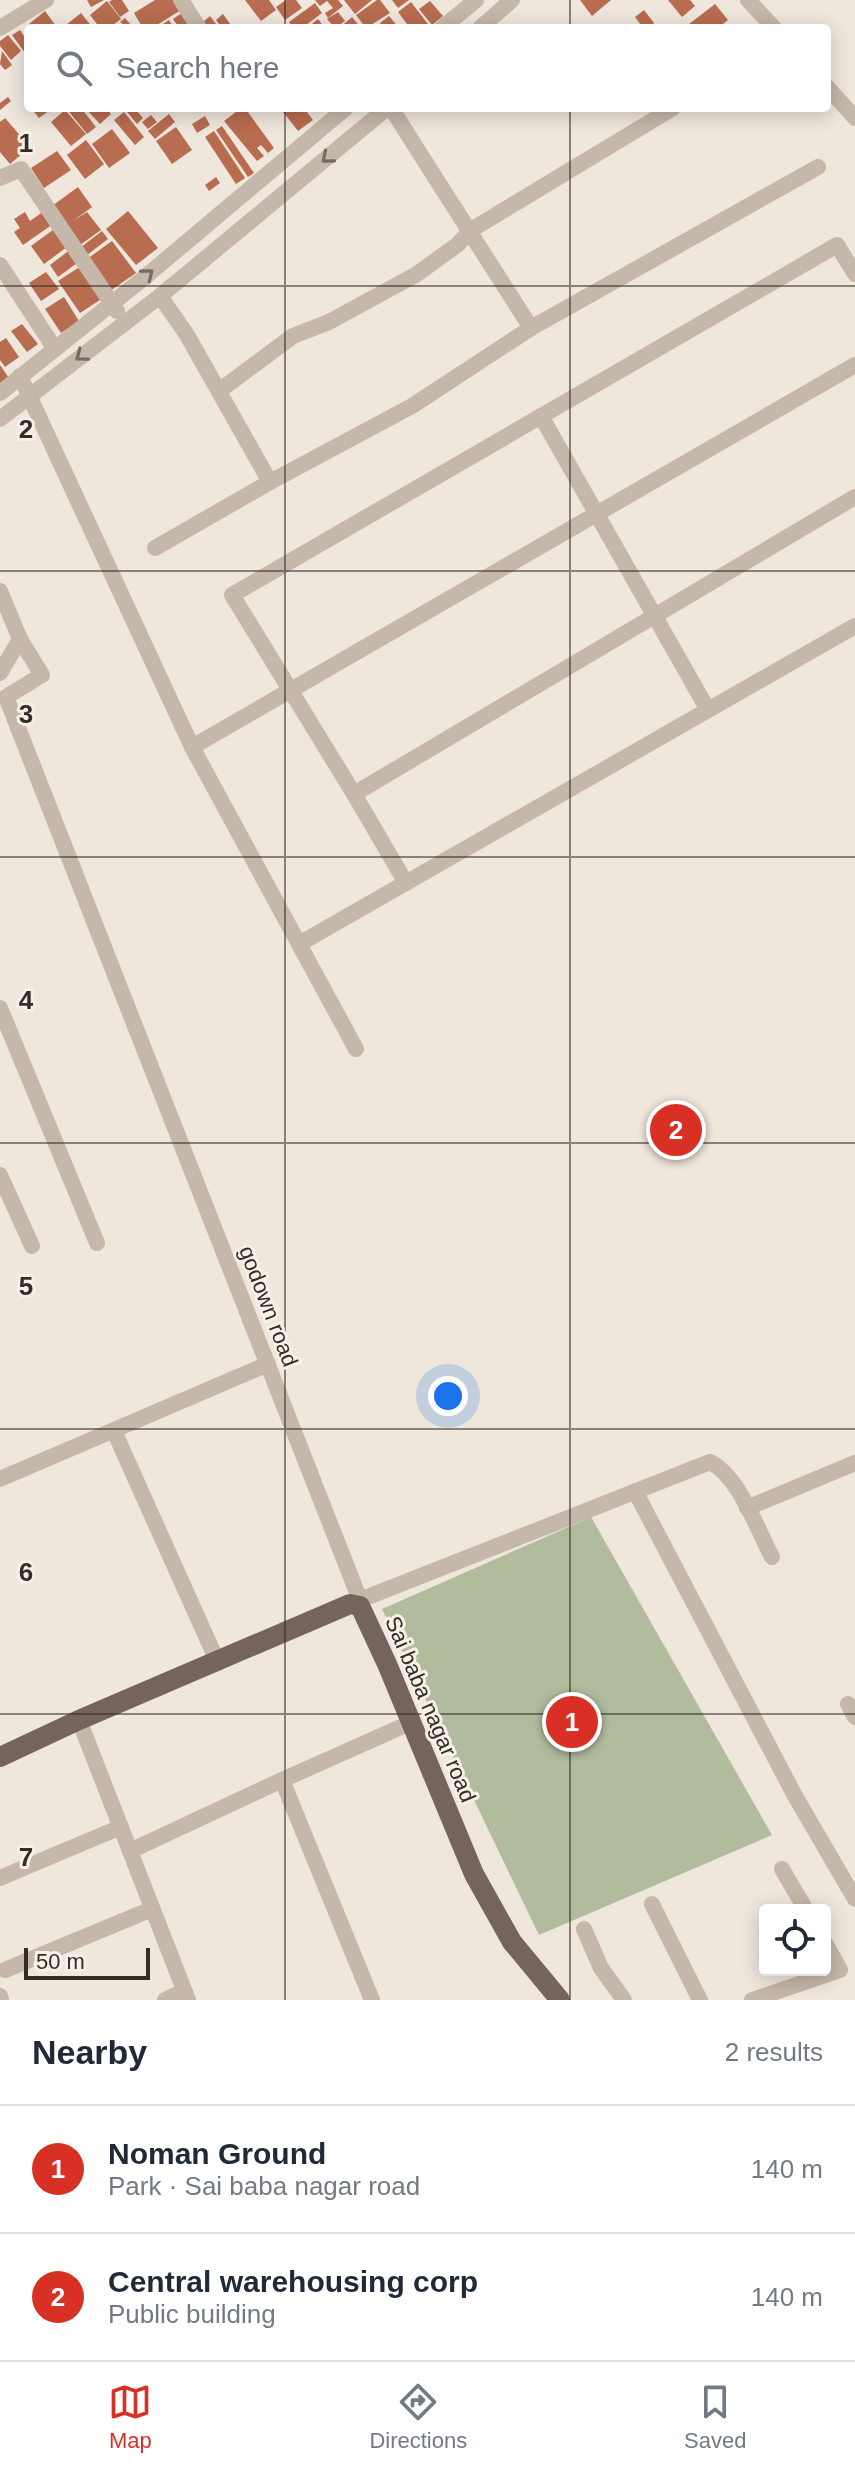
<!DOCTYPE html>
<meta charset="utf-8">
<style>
body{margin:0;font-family:Helvetica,sans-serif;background:#f6f6f7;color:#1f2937}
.controls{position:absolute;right:24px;bottom:24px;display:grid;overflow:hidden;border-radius:8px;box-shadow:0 4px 20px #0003}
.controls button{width:72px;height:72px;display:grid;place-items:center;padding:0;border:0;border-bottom:2px solid #e0e1e3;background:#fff;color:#1f2937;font:40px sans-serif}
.scale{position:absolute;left:24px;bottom:20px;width:126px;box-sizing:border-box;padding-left:8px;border:4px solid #332c28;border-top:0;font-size:22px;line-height:28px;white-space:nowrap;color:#332c28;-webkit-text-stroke:6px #f7f0e7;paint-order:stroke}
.you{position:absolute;left:448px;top:1396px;width:28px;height:28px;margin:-20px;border:6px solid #fff;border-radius:50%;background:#1a73e8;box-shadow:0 0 0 12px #1a73e833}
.badge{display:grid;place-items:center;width:52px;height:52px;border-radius:50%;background:#d93025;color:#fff;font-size:26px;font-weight:700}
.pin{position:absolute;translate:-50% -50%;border:4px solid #fff;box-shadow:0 2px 8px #0006}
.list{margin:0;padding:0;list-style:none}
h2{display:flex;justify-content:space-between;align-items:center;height:104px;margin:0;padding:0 32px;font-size:34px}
h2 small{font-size:26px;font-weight:400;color:#747a83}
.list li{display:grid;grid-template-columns:52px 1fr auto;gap:24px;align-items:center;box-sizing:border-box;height:128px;padding:0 32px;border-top:2px solid #e0e1e3}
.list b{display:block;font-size:30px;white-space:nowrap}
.list p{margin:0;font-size:26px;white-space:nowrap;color:#747a83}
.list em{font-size:26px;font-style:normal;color:#747a83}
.icon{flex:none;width:44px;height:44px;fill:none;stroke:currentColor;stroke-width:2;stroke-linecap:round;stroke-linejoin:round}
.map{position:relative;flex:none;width:855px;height:2000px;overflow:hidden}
.search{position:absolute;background:#fff;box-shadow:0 4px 20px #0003;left:24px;right:24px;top:24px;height:88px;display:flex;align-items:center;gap:20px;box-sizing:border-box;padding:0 28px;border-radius:8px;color:#747a83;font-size:30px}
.sheet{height:360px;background:#fff}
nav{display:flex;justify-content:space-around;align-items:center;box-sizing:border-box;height:112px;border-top:2px solid #e0e1e3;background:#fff;font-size:22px;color:#747a83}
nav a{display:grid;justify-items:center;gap:4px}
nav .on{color:#d93025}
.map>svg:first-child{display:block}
.green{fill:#b1bc9d}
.building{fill:#b86c50}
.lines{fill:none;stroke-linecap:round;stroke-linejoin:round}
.minor{stroke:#c5b7a9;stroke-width:16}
.major{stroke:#74645b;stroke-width:20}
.oneway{stroke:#756b62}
.grid{fill:none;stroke:#332c28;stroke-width:2;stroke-opacity:0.55}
.labels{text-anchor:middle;stroke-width:6;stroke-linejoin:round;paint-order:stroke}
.street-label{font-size:22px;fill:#332c28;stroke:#f7f0e7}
.grid-label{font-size:26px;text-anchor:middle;font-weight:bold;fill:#332c28;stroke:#f7f0e7;stroke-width:6;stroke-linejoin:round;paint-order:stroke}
</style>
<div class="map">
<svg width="855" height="2000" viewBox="0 0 855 2000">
<rect width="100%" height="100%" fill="#efe6dc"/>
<path class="green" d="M591 1517 772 1835 539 1935 382 1609Z"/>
<g class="building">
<path d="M87 0H104L91 7Z"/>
<path d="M112 0H122L129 11 120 17 109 2Z"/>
<path d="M155 0H174L181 10 152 28H143L134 13Z"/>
<path d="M245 0H269L276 10 261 21Z"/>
<path d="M286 0H296L302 8 285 20 276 7Z"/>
<path d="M315 0H338L343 6 328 18 325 13 333 8 327 1 320 6Z"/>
<path d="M344 0H372L355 14Z"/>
<path d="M377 0H380L390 13 366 28 356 15Z"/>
<path d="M392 0H409L398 8Z"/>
<path d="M580 0H611L592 16Z"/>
<path d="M668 0H690L695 6 682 17Z"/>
<path d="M107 1 121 19 109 28H100L90 15Z"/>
<path d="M430 1 443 16 432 25 419 9Z"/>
<path d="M411 2 431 28H410L398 12Z"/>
<path d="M315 3 322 13 302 28H293L289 22Z"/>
<path d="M715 4 728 20 718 28H684Z"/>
<path d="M644 10 654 23 650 28H643L635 17Z"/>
<path d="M45 11 56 26 52 28H32L29 24Z"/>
<path d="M338 12 345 21 335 28 327 19Z"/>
<path d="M81 13 93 28H69L66 25Z"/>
<path d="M182 13 193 28H179L173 19Z"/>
<path d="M223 14 233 28H222L216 20Z"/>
<path d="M210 16 219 28H208L203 22Z"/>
<path d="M389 16 399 28H384L380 23Z"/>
<path d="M352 17 361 28H339L351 18Z"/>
<path d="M125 18 131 25 129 28 120 22Z"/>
<path d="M318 19 325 28H307Z"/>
<path d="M169 20 174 28H157Z"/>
<path d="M20 30 28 42V57L12 35Z"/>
<path d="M8 35 21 51 11 60 0 46V41Z"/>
<path d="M2 51 12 65 5 70 0 64Z"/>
<path d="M8 97 11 101 0 110V103Z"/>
<path d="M31 108H53L39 118Z"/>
<path d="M66 108H81L96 127 87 134Z"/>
<path d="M85 108H106L111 114 100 124Z"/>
<path d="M124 108H134L143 118 137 124Z"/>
<path d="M241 108H245L274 148 268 153 261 145 257 148 264 156 257 161 224 121Z"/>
<path d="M280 108H304L313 120 298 131Z"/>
<path d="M65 110 86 134 71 146 51 122Z"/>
<path d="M124 112 144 137 135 145 114 120Z"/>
<path d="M169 114 175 122 155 139 148 131Z"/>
<path d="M151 115 157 122 148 129 142 122Z"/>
<path d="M205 116 210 125 197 133 192 124Z"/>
<path d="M5 118 30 147 10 164 0 152V122Z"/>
<path d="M222 126 254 173 248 177 216 130Z"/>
<path d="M176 127 192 150 172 164 156 141Z"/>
<path d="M112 129 130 153 109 168 92 144Z"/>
<path d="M214 131 245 178 236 184 205 137Z"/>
<path d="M86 140 104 164 85 179 67 155Z"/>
<path d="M57 151 71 170 44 188 31 168Z"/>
<path d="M216 177 220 183 209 191 205 185Z"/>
<path d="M78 187 92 207 73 221 87 212 101 230 80 245 52 206Z"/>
<path d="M47 209 56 222 23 245 14 232 20 228 14 219 25 212 30 221Z"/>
<path d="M128 211 158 248 136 265 106 229Z"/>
<path d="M57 227 71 244 44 264 31 246Z"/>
<path d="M102 231 108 239 87 255 81 247Z"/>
<path d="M112 241 136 273 110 291 87 259Z"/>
<path d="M71 249 80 261 58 277 50 265Z"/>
<path d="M81 266 103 298 80 313 58 281Z"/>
<path d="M46 272 59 289 41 301 29 283Z"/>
<path d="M64 297 79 321 61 333 45 309Z"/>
<path d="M22 324 38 344 27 352 11 331Z"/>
<path d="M6 338 19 357 5 367 0 360V342Z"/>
<path d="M0 365 9 378 0 384Z"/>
</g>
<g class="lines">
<g class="minor">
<path d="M181 0 199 28"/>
<path d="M748 0 774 28"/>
<path d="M0 28 46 0"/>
<path d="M442 28 476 0"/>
<path d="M480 28 512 0"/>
<path d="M827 87 855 118"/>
<path d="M391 108 531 328 818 167"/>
<path d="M0 178 21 169 117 311"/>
<path d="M0 265 55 349"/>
<path d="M855 274 837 245 232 595 354 794 855 497"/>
<path d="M160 296 187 335 270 482 412 406 531 328"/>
<path d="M20 376 192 747 356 1049"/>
<path d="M219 391 293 336 329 322 417 274 457 245 471 230 673 108"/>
<path d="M0 393 145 277 346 108"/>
<path d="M541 416 708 710"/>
<path d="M0 419 160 296 387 108"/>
<path d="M155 548 270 482"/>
<path d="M0 591 20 639 42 675 6 697 360 1600 710 1462C739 1476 757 1529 772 1557"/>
<path d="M0 673 20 639"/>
<path d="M192 747 855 365"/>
<path d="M354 794 406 883"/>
<path d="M299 944 855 626"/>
<path d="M0 1008 97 1243"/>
<path d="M0 1175 32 1246"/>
<path d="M114 1431 218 1663"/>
<path d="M0 1479 268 1364"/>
<path d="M635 1491 795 1796 855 1899"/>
<path d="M747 1508 855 1463"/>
<path d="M848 1704 855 1717"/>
<path d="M79 1720 188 2000"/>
<path d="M130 1851 282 1780"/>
<path d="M782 1869 806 1910"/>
<path d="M0 1878 121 1827"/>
<path d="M652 1904 700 2000"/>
<path d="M584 1929 601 1968 624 2000"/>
<path d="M5 1970 152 1909"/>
<path d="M0 1996 1 2000"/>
<path d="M165 2000 184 1991"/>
<path d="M372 2000 282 1780 410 1723"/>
<path d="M752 2000 840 1970 825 1943"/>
</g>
<path class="major" d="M0 1757 79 1720 350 1604 360 1606 387 1664 474 1874 512 1942 560 2000"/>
</g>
<defs><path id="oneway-chevron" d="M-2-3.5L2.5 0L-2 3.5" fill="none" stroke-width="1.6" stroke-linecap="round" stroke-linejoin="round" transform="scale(2)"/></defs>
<g class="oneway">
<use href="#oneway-chevron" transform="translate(327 158) rotate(140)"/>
<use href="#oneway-chevron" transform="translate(148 274) rotate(-39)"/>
<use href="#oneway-chevron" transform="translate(81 356) rotate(143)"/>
</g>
<path class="grid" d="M285 0V28M570 0V28M285 108V2000M570 108V2000M0 286H855M0 571H855M0 857H855M0 1143H855M0 1429H855M0 1714H855"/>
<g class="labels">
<g class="street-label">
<text transform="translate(269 1306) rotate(69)" y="8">godown road</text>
<text transform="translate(431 1709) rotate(67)" y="8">Sai baba nagar road</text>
</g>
</g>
<g class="grid-label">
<text x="26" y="152">1</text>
<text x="26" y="438">2</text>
<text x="26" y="723">3</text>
<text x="26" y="1009">4</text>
<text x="26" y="1295">5</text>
<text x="26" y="1581">6</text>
<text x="26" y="1866">7</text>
</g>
</svg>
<div class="controls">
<button><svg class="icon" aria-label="locate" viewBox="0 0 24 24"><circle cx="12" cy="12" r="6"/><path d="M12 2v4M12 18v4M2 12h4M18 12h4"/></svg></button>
</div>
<div class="scale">50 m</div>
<div class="you"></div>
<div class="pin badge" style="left:572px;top:1722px">1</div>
<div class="pin badge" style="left:676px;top:1130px">2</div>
<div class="search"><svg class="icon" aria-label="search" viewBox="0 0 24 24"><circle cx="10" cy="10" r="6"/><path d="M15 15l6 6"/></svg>Search here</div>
</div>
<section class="sheet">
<h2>Nearby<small>2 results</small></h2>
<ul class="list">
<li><span class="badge">1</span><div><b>Noman Ground</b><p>Park · Sai baba nagar road</p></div><em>140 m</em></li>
<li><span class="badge">2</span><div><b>Central warehousing corp</b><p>Public building</p></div><em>140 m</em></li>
</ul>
</section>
<nav>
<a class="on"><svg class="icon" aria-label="map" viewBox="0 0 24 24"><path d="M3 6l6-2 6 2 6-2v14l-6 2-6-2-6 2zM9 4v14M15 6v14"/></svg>Map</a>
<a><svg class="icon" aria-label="directions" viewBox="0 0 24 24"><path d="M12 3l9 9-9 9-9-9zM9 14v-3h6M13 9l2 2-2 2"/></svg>Directions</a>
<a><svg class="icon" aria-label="saved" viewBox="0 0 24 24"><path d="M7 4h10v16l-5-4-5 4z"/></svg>Saved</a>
</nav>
